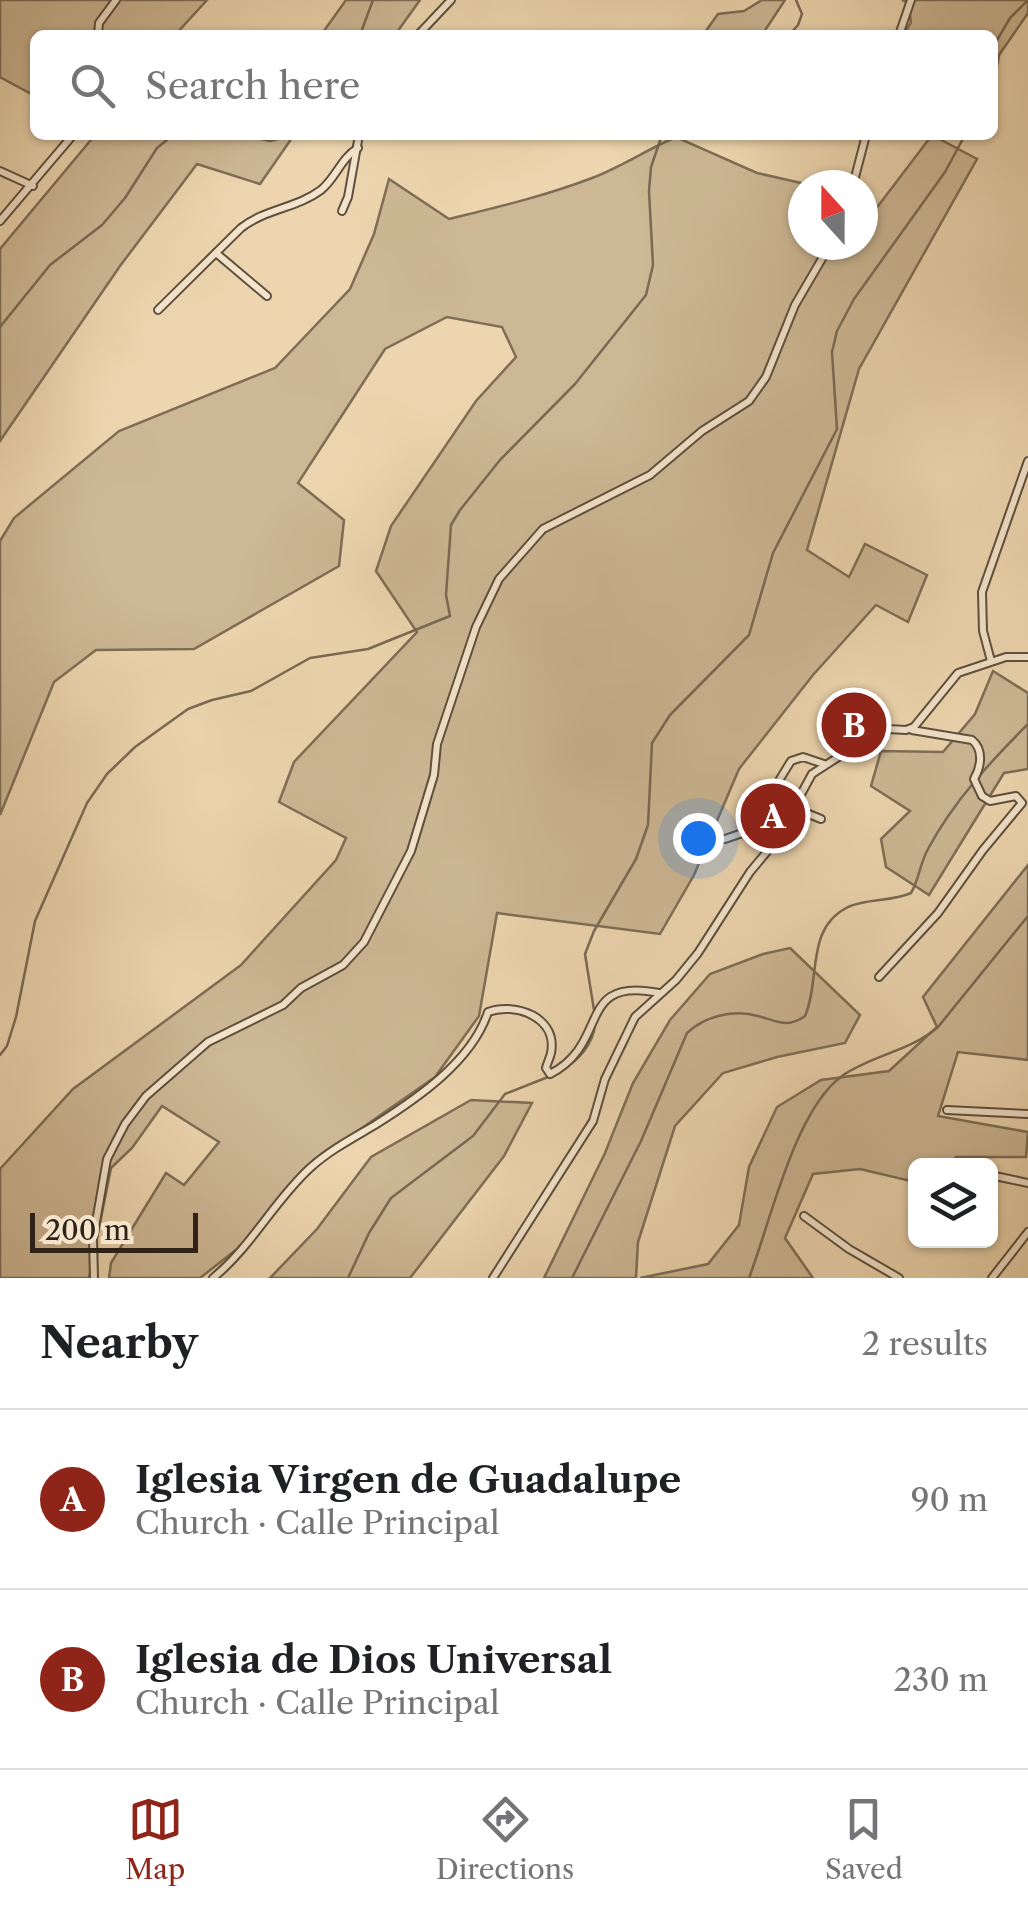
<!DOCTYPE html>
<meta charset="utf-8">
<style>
body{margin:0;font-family:"Libre Caslon Text",serif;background:#f2f2f2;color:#202124}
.controls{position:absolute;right:30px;bottom:30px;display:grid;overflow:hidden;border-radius:15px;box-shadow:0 2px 8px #0004}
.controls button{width:90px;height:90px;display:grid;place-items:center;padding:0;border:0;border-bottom:2px solid #e0e0e0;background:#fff;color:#202124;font:50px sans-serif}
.compass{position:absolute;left:788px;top:170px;width:90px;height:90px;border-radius:50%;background:#fff;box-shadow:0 2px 8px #0004;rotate:339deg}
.scale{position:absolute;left:30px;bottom:25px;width:168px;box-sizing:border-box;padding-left:10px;border:5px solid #2f2318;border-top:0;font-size:28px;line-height:35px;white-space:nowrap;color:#2f2318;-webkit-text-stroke:8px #f3e4cb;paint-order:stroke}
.you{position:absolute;left:698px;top:838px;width:35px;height:35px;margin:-25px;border:8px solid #fff;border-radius:50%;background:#1a73e8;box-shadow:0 0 0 15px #1a73e833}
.badge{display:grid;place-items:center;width:65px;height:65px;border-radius:50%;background:#8f2418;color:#fff;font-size:32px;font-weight:700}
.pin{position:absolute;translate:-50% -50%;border:5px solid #fff;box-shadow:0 2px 10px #0006}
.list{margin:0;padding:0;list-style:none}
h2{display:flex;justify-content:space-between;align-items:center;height:130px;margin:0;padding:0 40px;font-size:42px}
h2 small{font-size:32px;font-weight:400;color:#757577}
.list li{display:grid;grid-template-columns:65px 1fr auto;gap:30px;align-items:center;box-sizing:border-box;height:180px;padding:0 40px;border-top:2px solid #e0e0e0}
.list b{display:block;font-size:38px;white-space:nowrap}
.list p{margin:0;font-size:32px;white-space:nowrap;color:#757577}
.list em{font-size:32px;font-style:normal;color:#757577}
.icon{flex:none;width:55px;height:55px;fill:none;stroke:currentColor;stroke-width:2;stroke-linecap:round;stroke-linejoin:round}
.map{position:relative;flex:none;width:1028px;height:1278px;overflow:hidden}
.search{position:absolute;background:#fff;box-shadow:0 2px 8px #0004;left:30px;right:30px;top:30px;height:110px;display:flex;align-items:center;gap:25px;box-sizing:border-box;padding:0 35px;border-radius:15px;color:#757577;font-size:38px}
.sheet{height:490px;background:#fff}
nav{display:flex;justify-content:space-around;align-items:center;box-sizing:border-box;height:140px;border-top:2px solid #e0e0e0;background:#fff;font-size:28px;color:#757577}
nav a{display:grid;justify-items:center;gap:5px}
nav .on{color:#8f2418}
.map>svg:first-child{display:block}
.green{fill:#cdb895;stroke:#7e6e56;stroke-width:2.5}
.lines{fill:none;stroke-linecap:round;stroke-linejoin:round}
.stream{stroke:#7a6a54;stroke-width:2.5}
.minor-casing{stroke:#5e503e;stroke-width:10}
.minor{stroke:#f3e4cb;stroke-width:6}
</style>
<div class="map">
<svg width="1028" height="1278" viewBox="0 0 1028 1278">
<rect width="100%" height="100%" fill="#edd6af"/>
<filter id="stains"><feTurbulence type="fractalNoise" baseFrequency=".002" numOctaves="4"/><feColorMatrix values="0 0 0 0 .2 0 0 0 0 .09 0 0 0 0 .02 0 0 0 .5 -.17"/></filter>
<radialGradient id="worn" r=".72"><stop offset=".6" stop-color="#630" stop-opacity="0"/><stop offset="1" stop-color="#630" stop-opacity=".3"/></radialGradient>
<g class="green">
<path d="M0 0H207L175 35H35V96L0 77Z"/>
<path d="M346 0H420L395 35H321Z"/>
<path d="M762 0H785L762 35H703L718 14 744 11Z"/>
<path d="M902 0H1028V13L999 55 993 89V35H904L911 22 908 3Z"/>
<path d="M95 135H294L260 184 197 164 120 266 0 441V249Z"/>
<path d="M932 135 977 159 859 369 807 550 849 577 865 544 927 575 908 622 876 605 813 675 739 769 694 875 660 934 497 913 479 1016 435 1077 312 1163 255 1235 200 1278H109L111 1263 166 1173 184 1185 219 1142 162 1106 132 1148 111 1168 89 1278H0V1169L73 1089 241 965 336 860 346 838 279 802 294 762 417 632 376 571 391 526 476 401 516 357 502 327 447 317 385 349 298 483 344 520 339 566 194 649 96 650 54 682 0 815V541L14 518 119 431 275 368 350 289 374 234 389 179 449 219C498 207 545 196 592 178 621 167 648 149 676 137L757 173 810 185H803V245H863V209L872 214Z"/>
<path d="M993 671 1028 693V769L1004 773 929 895 886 867 881 839 910 811 871 786 881 751 943 752 975 714Z"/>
<path d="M1028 865V1060L958 1052 938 1116 1028 1132 1026 1157H956L949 1165 916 1166 915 1182 860 1169 813 1174 785 1238 813 1278H640L708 1264 739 1225 749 1167 777 1107 821 1080 889 1071 937 1027 923 997Z"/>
<path d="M790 948 860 1015 845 1043 777 1057 723 1073 675 1126 638 1242 636 1278H544L605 1153 633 1083 670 1020 710 974 763 954Z"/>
<path d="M471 1100 532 1103 504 1156 410 1278H270L317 1229 371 1157Z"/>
</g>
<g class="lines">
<g class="stream">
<path d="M360 35 373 0"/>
<path d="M789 35 798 25 802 14 796 0"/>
<path d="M993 47 1010 18 1028 0"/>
<path d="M243 135 270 141 293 135"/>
<path d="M0 327 50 265 102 225 125 198 157 148 173 135"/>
<path d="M594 1010 585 954 594 931 636 859 648 825 652 743 670 715 749 635 773 553 837 429 832 352 837 331 854 299 945 172 965 135"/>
<path d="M0 1055 7 1046 16 1017 35 921 87 803 107 774 135 747 188 709 212 700 251 691 310 658 368 649 450 616 446 595 451 525 460 510 500 460 575 384 646 295 653 265 649 191 651 167 662 135"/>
<path d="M560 1071C578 1061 594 1044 595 1023"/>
<path d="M348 1278 369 1233 391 1198 473 1136 505 1094 548 1077"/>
<path d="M572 1278 641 1141 687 1033C705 1016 734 1009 758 1016 777 1021 787 1029 805 1016 821 979 805 928 848 907 868 898 891 902 911 893 919 880 920 863 928 849 953 802 991 761 1028 724"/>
<path d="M749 1278C770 1224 794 1111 842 1076 872 1055 911 1051 938 1027L1028 916"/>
</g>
<g class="minor-casing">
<g id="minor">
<path d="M98 35 99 23 116 0"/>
<path d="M418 35 451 0"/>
<path d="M899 35 911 0"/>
<path d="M0 171 33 186"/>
<path d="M853 185 866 135"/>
<path d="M342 211 348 197 359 135"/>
<path d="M0 221 73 135"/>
<path d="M216 253 267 296"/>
<path d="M158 310 241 228C265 209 297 208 321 190 336 178 341 158 358 148"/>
<path d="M991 661 983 631 982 592 1028 461"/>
<path d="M769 797 791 761 803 757 824 764"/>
<path d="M794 808 821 819"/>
<path d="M711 840 725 839 757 828 778 836"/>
<path d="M879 977 938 913 983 850 1022 803 1016 796 990 801 982 796 974 779C981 767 984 750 972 740L912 730"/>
<path d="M947 1110 1028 1114"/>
<path d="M990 1175 1028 1183"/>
<path d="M804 1216 849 1249 899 1278"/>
<path d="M94 1278 93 1239 107 1159 125 1124 146 1096 208 1042 283 1005 301 988 343 965 364 942 411 851 434 775 437 744 476 627 499 579 543 529 650 475 702 431 749 401 766 377 795 305 830 245"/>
<path d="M213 1278C252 1246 274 1201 310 1168 330 1150 353 1138 375 1125 418 1098 472 1061 488 1012 515 1002 558 1017 551 1053 550 1058 547 1063 546 1068L550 1074C611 1043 575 976 659 993"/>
<path d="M493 1278 593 1121 605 1079 635 1017 676 980 698 953 750 872 775 842 812 774 843 754 870 728 906 730 914 727 958 673 1006 657H1028"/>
<path d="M992 1278 1028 1232"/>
</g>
</g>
<use href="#minor" class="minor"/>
</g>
<rect width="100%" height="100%" filter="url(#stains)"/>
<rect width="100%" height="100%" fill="url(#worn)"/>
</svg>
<div class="controls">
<button><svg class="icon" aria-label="layers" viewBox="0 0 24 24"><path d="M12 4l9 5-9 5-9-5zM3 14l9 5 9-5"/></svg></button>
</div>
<svg class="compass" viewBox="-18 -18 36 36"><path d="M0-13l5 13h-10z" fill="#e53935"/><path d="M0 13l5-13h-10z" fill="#757577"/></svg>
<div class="scale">200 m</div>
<div class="you"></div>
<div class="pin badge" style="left:773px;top:816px">A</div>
<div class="pin badge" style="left:854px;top:725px">B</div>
<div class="search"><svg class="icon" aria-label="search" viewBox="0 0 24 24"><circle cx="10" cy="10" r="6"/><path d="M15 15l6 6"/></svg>Search here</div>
</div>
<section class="sheet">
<h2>Nearby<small>2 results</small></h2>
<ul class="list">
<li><span class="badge">A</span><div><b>Iglesia Virgen de Guadalupe</b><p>Church · Calle Principal</p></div><em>90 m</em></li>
<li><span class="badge">B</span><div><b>Iglesia de Dios Universal</b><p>Church · Calle Principal</p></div><em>230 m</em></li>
</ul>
</section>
<nav>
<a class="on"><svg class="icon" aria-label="map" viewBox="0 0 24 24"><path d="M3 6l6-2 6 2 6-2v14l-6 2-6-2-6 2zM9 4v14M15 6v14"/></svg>Map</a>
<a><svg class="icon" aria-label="directions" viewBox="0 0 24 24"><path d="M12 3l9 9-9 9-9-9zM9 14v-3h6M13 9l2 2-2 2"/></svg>Directions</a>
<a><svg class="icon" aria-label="saved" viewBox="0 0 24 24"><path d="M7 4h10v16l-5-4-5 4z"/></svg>Saved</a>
</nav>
